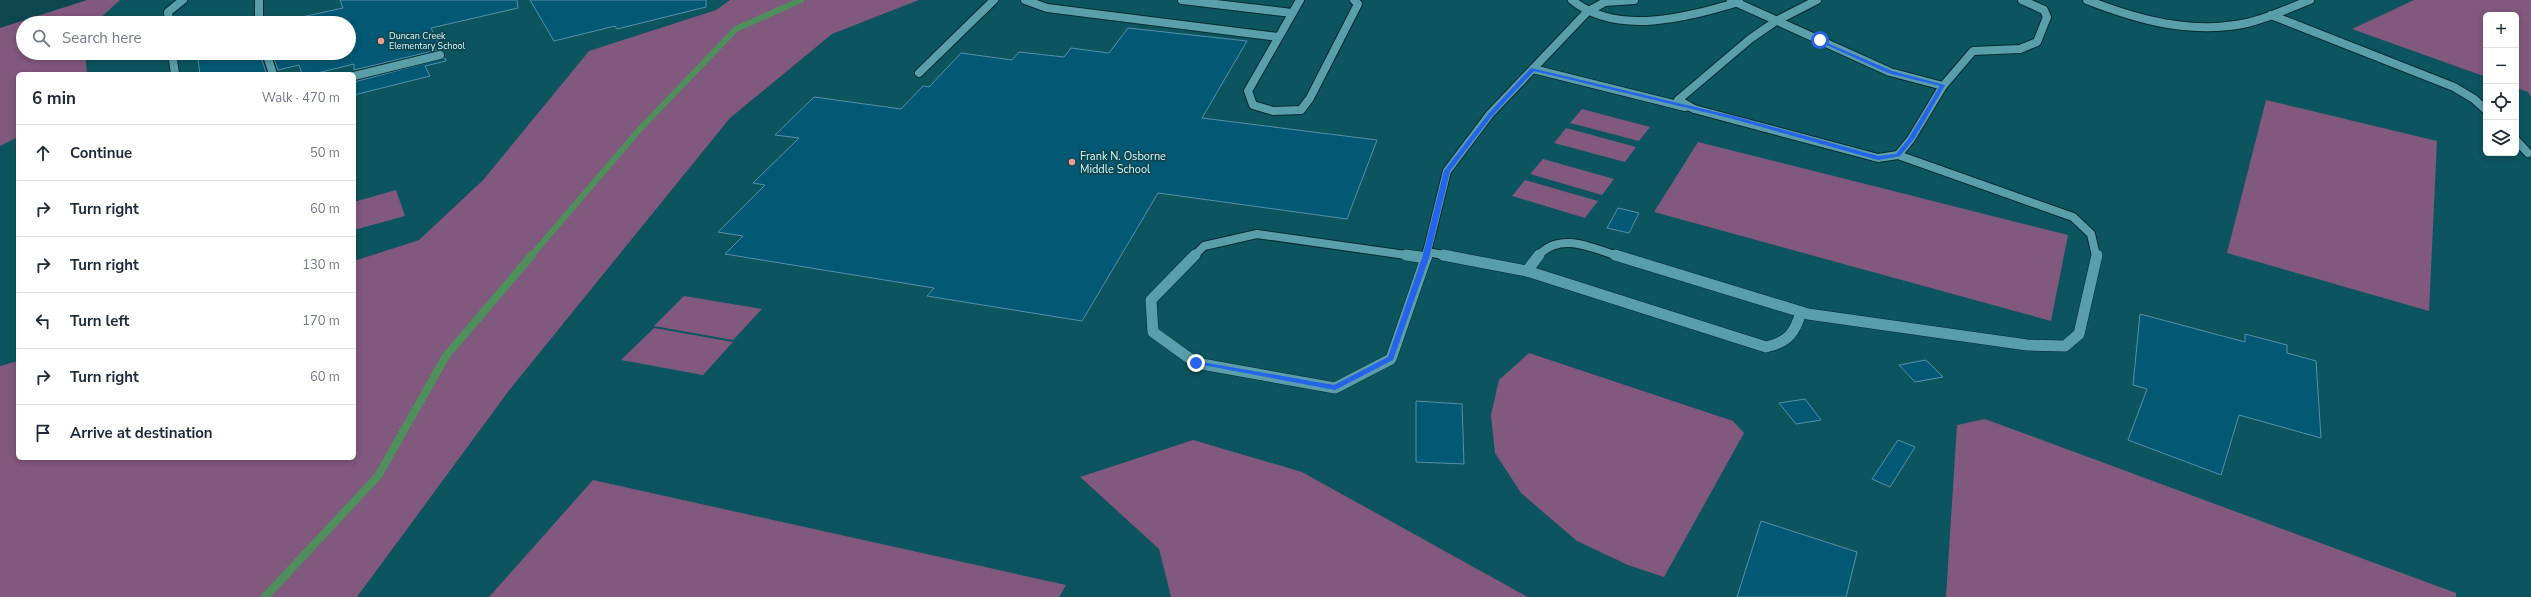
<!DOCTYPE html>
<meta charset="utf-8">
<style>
body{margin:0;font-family:"Nunito Sans",sans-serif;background:#f2f2f3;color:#1f2937}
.controls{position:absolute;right:12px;top:12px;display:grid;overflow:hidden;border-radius:6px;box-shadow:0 2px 6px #0003}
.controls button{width:36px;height:36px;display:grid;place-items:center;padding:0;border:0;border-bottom:1px solid #e0e1e3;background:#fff;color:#1f2937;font:20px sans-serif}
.stop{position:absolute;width:12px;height:12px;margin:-9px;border:3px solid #2563eb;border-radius:50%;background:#fff}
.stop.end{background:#2563eb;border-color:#fff;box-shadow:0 1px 4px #0008}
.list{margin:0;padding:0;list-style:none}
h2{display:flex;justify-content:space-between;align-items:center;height:52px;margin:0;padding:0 16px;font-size:17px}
h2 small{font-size:13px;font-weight:400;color:#747a83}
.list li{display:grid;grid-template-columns:26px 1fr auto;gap:12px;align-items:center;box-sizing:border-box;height:56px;padding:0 16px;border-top:1px solid #e0e1e3}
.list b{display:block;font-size:15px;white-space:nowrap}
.list em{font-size:13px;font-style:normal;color:#747a83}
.icon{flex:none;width:22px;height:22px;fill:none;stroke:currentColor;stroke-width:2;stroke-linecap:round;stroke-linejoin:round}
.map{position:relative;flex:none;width:2531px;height:597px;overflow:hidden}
.search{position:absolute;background:#fff;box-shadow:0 2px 6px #0003;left:16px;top:16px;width:340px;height:44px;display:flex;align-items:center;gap:10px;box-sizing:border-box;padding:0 14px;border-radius:22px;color:#747a83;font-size:15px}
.panel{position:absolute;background:#fff;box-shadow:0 2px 6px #0003;left:16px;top:72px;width:340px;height:388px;border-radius:6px}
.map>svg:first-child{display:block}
.built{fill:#0c555e}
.green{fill:#81587e}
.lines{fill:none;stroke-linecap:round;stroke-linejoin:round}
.stream-far1{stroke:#4e8f5b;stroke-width:6}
.stream{stroke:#4e8f5b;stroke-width:8}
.building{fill:#035874;stroke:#568fa9}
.service-far1-casing{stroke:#042b31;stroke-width:10}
.service-casing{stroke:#042b31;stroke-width:12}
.service-far1{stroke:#599ea9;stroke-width:8}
.service{stroke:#599ea9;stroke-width:11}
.route{fill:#2563eb}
.poi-dot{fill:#f59d8f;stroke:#0e474f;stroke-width:1.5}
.labels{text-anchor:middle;stroke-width:3.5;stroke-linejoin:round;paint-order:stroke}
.far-poi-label{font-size:9px;fill:#d6f8fe;stroke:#0e474f;text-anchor:start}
.poi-label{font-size:11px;fill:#d6f8fe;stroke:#0e474f;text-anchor:start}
</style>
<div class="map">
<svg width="2531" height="597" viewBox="0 0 2531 597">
<rect width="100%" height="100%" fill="#0e474f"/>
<g class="built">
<path d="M120 0H730L716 10 632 37 419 240 354 261V74H87L85 53H349V23H95Z"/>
<path d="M919 0H2414L2353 29 2486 77V153H2516V88L2528 92 2531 97V597H1528L1302 472 1080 478 1159 549 1171 597H357L511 388 730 118 832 34Z"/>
<path d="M18 137V361L0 366V146Z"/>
</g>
<g class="green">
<path d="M87 0H120L95 23H23V53H85L87 74H18V137L0 146V28Z"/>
<path d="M730 0H919L832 34 730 118 511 388 357 597H0V366L18 361V458H354V261L419 240 484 179 589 51 716 10Z"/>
<path d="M2414 0H2531V97L2528 92 2516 88V15H2486V77L2352 29Z"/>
<path d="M2266 100 2437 141 2429 311 2227 253Z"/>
<path d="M1582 109 1650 127 1639 141 1570 123Z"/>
<path d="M1566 128 1636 147 1625 162 1554 143Z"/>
<path d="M1698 142 2068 235 2051 321 1654 212Z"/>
<path d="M1543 159 1614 179 1602 195 1530 174Z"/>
<path d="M1525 180 1598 201 1585 218 1512 196Z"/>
<path d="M396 190 405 216 354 230V202Z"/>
<path d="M684 296 762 309 733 340 654 326Z"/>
<path d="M654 328 733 342 703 375 621 360Z"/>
<path d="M1529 353 1733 421 1744 433 1664 577 1628 565 1577 541 1521 493 1495 453 1491 415 1499 380Z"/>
<path d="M1985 419 2456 593V597H1946L1957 425Z"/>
<path d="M1193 440 1302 472 1528 597H1171L1159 549 1080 477Z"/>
<path d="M593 480 1066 585 1059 597H489Z"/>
</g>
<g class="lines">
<path class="stream-far1" d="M531 256 640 129 736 29 801 0"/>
<path class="stream" d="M265 597 378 476 446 356 532 255"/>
</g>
<g class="building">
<path d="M340 0H517L518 8 431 28 441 49 354 70V64L313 74H302L299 65 278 70 272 53H349V23H288V20L343 8Z"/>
<path d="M530 0H706V7L617 29 615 26 554 41Z"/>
<path d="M1128 28 1247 41 1202 118 1377 140 1347 219 1158 193 1082 321 927 296 934 288 725 254 743 236 718 232 765 185 753 183 799 138 775 135 814 97 901 109 923 86 929 87 961 53 1012 60 1019 52 1064 57 1071 48 1109 53Z"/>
<path d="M197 53H260L266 73 200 74Z"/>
<path d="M445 58 446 61 425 66 430 76 354 95V82Z"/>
<path d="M1618 208 1639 213 1629 233 1607 228Z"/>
<path d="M2140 314 2245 342V334L2287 345V353L2316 361 2321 438 2239 415 2221 475 2128 440 2147 389 2133 385Z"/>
<path d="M1926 360 1943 377 1915 382 1899 365Z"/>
<path d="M1805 399 1821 420 1796 424 1779 403Z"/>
<path d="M1416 401 1462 404 1464 464 1416 462Z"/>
<path d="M1898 440 1915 447 1890 487 1872 479Z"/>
<path d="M1761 521 1857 552 1846 597H1737Z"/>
</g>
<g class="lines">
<g class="service-far1-casing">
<g id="service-far1">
<path d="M259 0V23"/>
<path d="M1025 0 1047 8 1278 37"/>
<path d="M1182 0 1292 13"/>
<path d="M1300 0 1248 91 1253 105 1273 111 1301 110 1310 98 1358 4 1354 0"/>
<path d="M1572 0C1617 37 1688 17 1739 2"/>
<path d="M1731 0 1890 72 1943 86 1973 51 2020 49 2037 42 2047 17 2044 10 2022 0"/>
<path d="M1817 0 1776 21 1750 39 1678 100 1694 109 1878 158 1898 155 1911 139 1943 86"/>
<path d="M2087 0C2138 20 2192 35 2247 23 2269 18 2289 8 2310 0"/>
<path d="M2271 15 2454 87 2474 99 2486 110"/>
<path d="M169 23 168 12 183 0"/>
<path d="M172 53 175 74"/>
<path d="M266 53 273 74"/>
<path d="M1533 69 1685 107"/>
<path d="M919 73 994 0"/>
<path d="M354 76 440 55"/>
<path d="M2516 140 2528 153"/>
<path d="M1898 155 2073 217 2091 234 2096 256"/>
<path d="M1427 252 1449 256"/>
<path d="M1194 256 1204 246 1257 234 1413 256"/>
<path d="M1426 256 1447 171 1490 114 1587 12 1605 2 1634 0"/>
<path d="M1538 256C1560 231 1592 248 1618 256"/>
</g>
</g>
<g class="service-casing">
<g id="service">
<path d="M1195 255 1151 300 1153 332 1196 363 1335 388 1391 359 1426 258"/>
<path d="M1406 255 1426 258"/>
<path d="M1443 255 1527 271 1539 255"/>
<path d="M1615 255 1808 314 2027 345 2065 346 2079 334 2097 255"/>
<path d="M1426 258 1427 255"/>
<path d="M1527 271 1766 347C1788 342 1795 333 1801 312"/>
</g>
</g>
<use href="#service-far1" class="service-far1"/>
<use href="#service" class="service"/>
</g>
<path class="route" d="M1818 39 1892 71 1945 85 1914 139 1900 156 1878 160 1733 119 1534 71 1492 116 1450 171 1429 258 1393 360 1335 390 1192 363 1196 361 1334 385 1388 357 1422 258 1444 171 1489 113 1531 68 1737 117 1878 156 1896 154 1909 138 1940 86 1888 73 1818 41Z"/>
<g class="poi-dot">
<circle cx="381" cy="41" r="4"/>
<circle cx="1072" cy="162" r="4"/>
</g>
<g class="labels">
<g class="far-poi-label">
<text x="389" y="39">Duncan Creek<tspan x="389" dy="10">Elementary School</tspan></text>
</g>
<g class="poi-label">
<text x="1080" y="160">Frank N. Osborne<tspan x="1080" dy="13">Middle School</tspan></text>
</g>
</g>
</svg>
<div class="controls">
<button>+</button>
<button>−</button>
<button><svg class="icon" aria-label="locate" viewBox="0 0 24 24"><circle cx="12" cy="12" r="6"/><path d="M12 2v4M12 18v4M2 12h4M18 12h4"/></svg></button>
<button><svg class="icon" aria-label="layers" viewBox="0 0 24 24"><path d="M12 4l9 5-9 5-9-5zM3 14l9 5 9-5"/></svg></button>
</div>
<div class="stop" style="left:1820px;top:40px"></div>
<div class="stop end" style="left:1196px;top:363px"></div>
<div class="search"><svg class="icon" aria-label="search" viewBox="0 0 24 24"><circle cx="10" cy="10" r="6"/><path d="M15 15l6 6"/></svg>Search here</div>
<section class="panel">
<h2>6 min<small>Walk · 470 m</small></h2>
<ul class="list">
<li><svg class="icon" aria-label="ahead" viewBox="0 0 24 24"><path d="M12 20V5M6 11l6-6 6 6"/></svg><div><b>Continue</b></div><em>50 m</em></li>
<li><svg class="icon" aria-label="right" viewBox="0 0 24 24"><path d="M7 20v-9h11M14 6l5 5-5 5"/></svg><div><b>Turn right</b></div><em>60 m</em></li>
<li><svg class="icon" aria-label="right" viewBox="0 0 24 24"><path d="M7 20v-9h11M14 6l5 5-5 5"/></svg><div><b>Turn right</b></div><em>130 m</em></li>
<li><svg class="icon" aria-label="left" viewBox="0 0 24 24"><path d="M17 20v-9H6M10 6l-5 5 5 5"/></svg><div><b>Turn left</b></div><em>170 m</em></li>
<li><svg class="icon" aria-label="right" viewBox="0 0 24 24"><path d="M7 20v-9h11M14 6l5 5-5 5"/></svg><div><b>Turn right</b></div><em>60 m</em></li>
<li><svg class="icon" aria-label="arrive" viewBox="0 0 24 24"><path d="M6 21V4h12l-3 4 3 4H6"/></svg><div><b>Arrive at destination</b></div></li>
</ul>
</section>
</div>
